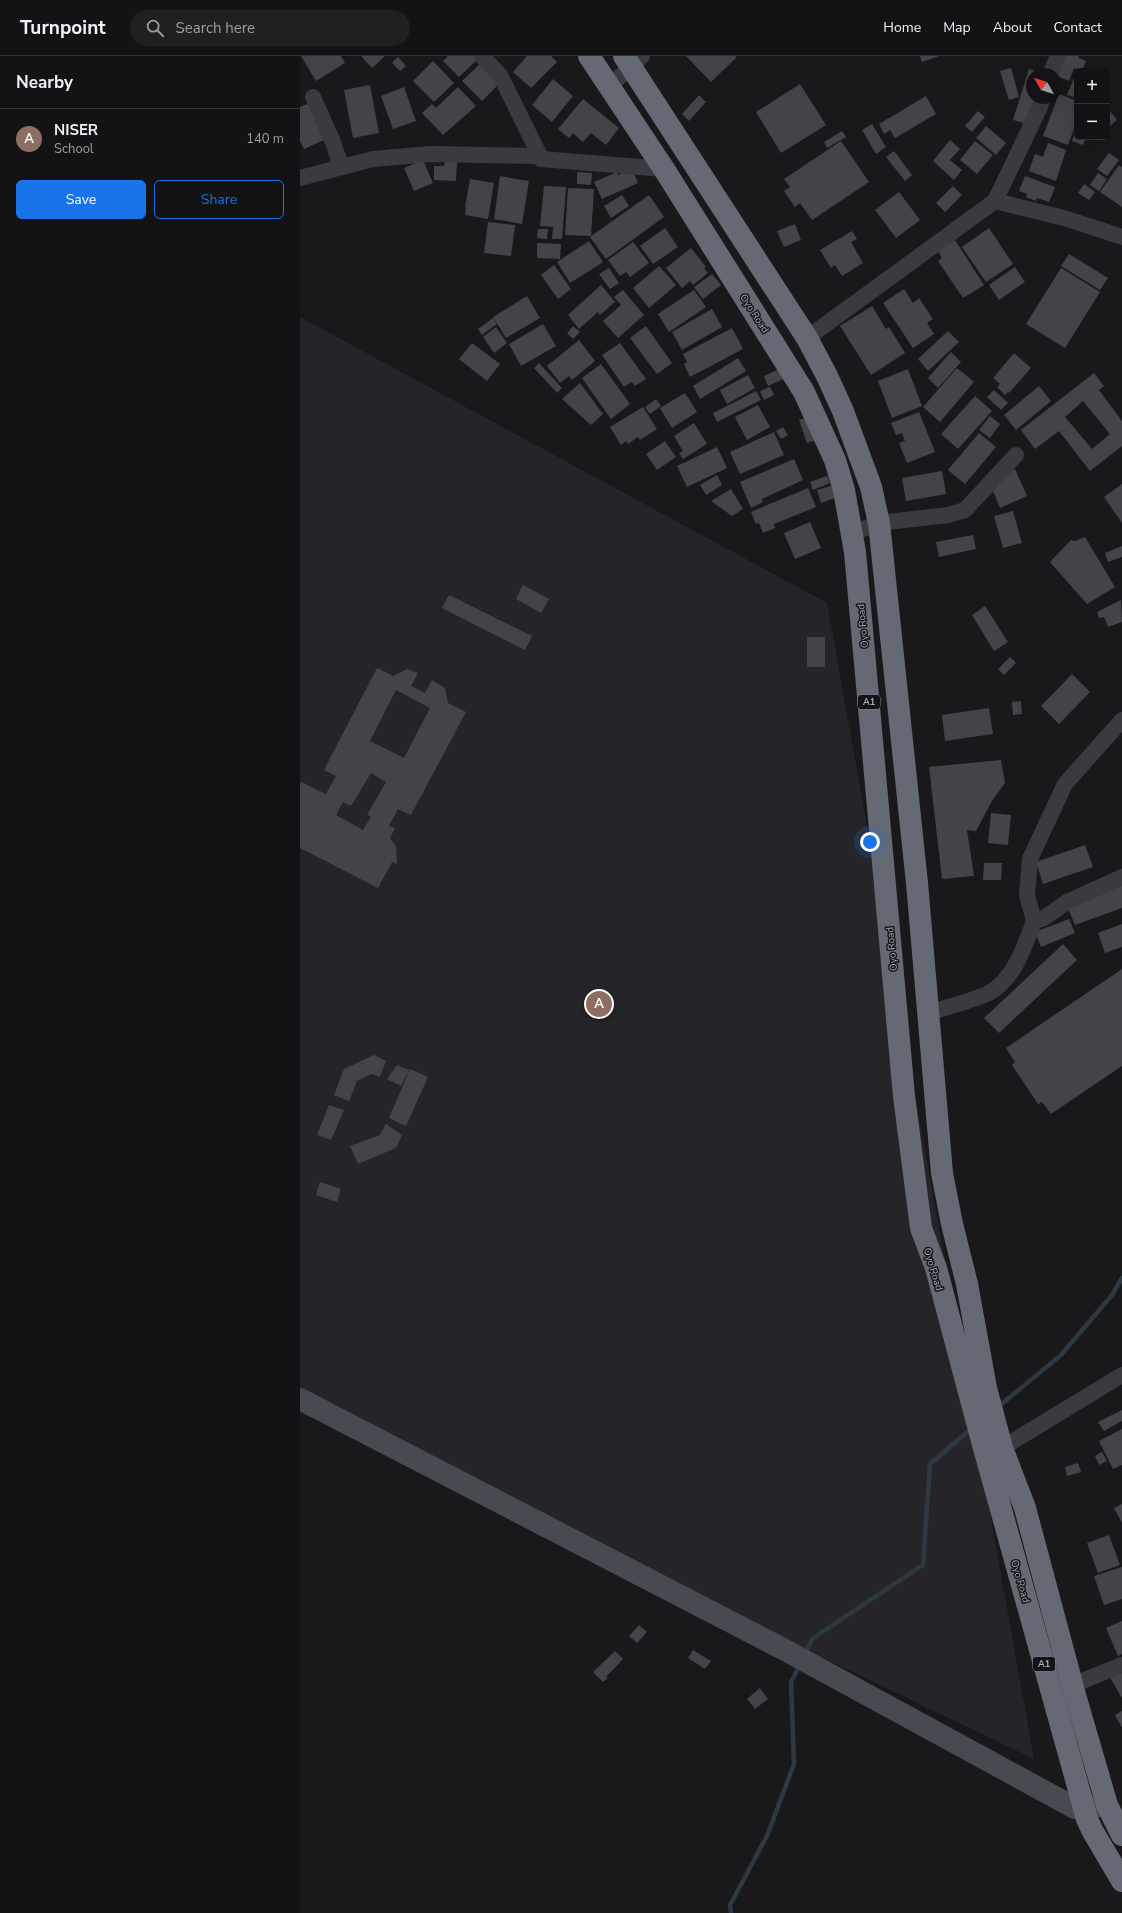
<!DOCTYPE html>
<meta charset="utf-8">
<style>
body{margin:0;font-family:"Nunito Sans",sans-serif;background:#202022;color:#f1f3f6}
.controls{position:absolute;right:12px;top:12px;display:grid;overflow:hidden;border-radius:6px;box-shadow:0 4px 16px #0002}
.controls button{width:36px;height:36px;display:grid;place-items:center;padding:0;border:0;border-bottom:1px solid #323234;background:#131315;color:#f1f3f6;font:20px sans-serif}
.compass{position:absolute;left:726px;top:12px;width:36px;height:36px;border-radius:50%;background:#131315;box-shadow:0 4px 16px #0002;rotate:309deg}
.you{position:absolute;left:570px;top:786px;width:14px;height:14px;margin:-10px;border:3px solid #fff;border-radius:50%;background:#1a73e8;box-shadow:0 0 0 6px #1a73e833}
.badge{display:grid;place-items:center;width:26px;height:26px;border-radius:50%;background:#1a73e8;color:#fff;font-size:13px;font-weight:700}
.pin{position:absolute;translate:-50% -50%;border:2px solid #fff;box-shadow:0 1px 4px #0006}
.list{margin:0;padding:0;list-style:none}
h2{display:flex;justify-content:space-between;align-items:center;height:52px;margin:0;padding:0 16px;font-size:17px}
h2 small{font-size:13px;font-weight:400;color:#9d9ea0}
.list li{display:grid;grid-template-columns:26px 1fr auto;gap:12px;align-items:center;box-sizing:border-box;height:60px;padding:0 16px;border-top:1px solid #323234}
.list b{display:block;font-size:15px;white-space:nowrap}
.list p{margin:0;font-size:13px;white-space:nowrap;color:#9d9ea0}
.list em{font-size:13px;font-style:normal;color:#9d9ea0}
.actions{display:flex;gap:8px;padding:12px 16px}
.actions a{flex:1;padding:9px 0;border:1px solid #1a73e8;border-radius:6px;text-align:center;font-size:14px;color:#1a73e8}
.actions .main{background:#1a73e8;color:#fff}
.icon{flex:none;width:22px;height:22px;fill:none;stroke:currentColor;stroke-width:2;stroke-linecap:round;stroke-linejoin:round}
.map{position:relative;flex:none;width:822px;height:1857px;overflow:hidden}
header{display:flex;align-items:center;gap:24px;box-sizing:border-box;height:56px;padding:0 20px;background:#131315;border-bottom:1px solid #323234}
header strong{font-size:19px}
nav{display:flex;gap:22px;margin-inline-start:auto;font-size:14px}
.search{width:280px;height:36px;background:#202022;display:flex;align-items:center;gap:10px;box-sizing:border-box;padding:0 14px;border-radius:22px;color:#9d9ea0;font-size:15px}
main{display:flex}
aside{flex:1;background:#131315}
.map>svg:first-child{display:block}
.built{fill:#252529}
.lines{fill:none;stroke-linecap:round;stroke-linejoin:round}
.stream{stroke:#2d3942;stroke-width:4.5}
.building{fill:#434449;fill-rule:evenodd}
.street{stroke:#3a3b41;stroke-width:16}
.secondary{stroke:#484a52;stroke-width:22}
.highway{stroke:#656973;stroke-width:22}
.labels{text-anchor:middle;stroke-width:3;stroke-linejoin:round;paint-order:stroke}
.shield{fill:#141417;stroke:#7e818b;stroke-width:1}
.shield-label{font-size:9px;font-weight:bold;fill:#abb0bd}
.street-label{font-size:10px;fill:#abb0bd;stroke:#141417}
</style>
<header>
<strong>Turnpoint</strong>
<div class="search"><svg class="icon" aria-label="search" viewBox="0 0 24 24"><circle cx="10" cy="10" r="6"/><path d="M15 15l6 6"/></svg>Search here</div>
<nav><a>Home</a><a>Map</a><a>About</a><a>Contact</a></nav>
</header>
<main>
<aside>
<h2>Nearby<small></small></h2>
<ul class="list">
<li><span class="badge" style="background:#8d6e63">A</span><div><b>NISER</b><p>School</p></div><em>140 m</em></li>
</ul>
<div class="actions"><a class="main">Save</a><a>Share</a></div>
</aside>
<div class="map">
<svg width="822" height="1857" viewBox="0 0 822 1857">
<rect width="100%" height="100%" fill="#19191c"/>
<path class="built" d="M0 261 527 547 734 1703 0 1350Z"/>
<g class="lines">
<g class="stream">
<path d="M698 1351 761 1299 812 1239 822 1222"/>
<path d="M505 1598 512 1583 623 1509 630 1408 672 1372"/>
<path d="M431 1857 430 1849 467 1780 494 1708 491 1626 500 1609"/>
</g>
</g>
<g class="building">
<path d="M1 0H41L45 7 16 25Z"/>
<path d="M61 0H85L72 12Z"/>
<path d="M148 0H181L159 21 143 5Z"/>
<path d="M227 0H251L257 6 231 32 213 16Z"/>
<path d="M386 0H435L437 1 411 26Z"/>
<path d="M620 0H639L622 6Z"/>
<path d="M765 0H779L778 2 786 5 782 15 774 12 769 25 757 20Z"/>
<path d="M98 1 106 10 100 15 92 7Z"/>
<path d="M133 5 154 27 134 46 113 25Z"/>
<path d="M182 6 202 25 182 45 162 25Z"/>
<path d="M711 12 719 41 709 44 700 15Z"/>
<path d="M729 13 746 18H732V42H735L728 68 713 64Z"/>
<path d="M775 19 777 20V42L767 39Z"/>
<path d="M253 23 273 40 252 66 232 49Z"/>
<path d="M500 28 526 69 481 97 456 56Z"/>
<path d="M70 29 79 77 53 82 44 34Z"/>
<path d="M104 31 116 65 93 73 81 40Z"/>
<path d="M158 31 176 50 143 79 122 57 132 48 136 52Z"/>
<path d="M759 38 777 45V64L768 89 743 80Z"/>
<path d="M399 39 406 46 389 65 382 58Z"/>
<path d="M626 40 636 58 595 82 590 74 584 78 579 68Z"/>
<path d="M283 43 319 72 306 89 291 77 283 86 273 77 269 82 258 73Z"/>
<path d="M10 47 26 83 4 93 0 85V51Z"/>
<path d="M678 55 685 61 672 76 665 70Z"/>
<path d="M811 56 817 64 807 72V59Z"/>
<path d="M572 68 586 91 576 98 562 74Z"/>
<path d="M686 70 706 87 696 99 676 82Z"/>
<path d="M777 70V81H786L783 89 772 85Z"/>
<path d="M542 75 546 81 527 92 524 86Z"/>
<path d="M650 84 660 93 650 104 662 114 654 124 633 105Z"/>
<path d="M541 85 569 126 512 164 500 147 495 151 484 135 490 131 484 123Z"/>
<path d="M675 85 693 99 677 118 660 104Z"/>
<path d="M748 87 766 94 756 125 729 115 735 98 743 101Z"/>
<path d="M594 95 612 119 605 125 586 101Z"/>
<path d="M809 97 819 104 807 120 797 113Z"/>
<path d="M123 104 133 127 114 135 104 112Z"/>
<path d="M145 105 157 106 156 125 134 124V110H144Z"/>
<path d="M819 109 822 111V151L800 136Z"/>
<path d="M332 113 338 127 302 143 294 126 317 116 318 119Z"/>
<path d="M277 116 292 117 291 129 277 128Z"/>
<path d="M798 117 807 123 799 135 790 129Z"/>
<path d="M200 120 229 125 222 168 194 163Z"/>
<path d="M725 120 755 131 749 146 737 142 736 145 726 141 727 138 719 135Z"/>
<path d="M170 123 194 127 188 163 165 159 166 151H165Z"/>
<path d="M784 128 795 136 789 144 778 137Z"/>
<path d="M244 130 266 131 262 183H252L253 171 240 170Z"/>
<path d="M653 130 662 139 645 156 636 147Z"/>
<path d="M268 132 294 133 291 180 265 179Z"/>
<path d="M599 136 620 164 596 182 575 154Z"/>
<path d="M322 139 329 150 311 162 304 150Z"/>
<path d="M349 139 364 161 306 203 290 181Z"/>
<path d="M188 166 215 169 211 200 184 197Z"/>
<path d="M495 168 501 184 484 191 477 175Z"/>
<path d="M365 172 378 191 353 208 340 190Z"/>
<path d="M689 172 713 208 686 226 662 191Z"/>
<path d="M238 173H248L247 183 237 182Z"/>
<path d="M552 175 557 183 551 186 563 207 542 220 535 209 531 212 520 194Z"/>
<path d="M655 184 684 229 663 242 638 205 642 202 638 195Z"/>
<path d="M289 185 303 206 270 227 257 206Z"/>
<path d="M333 186 349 207 330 221 326 216 320 220 308 204Z"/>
<path d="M237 187 261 188 260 203 237 202Z"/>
<path d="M391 192 406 211 404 212 408 217 393 229 390 225 382 232 366 212Z"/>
<path d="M769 198 808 222 800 234 761 210Z"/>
<path d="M254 209 271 233 258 243 241 219Z"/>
<path d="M359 210 376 229 349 252 333 232Z"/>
<path d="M715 211 725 226 699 244 689 229Z"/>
<path d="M309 212 319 227 310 233 299 218Z"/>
<path d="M761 212 800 236 765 292 726 268Z"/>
<path d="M412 218 421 229 403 243 394 231Z"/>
<path d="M301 229 315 246 300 259 298 256 279 273 268 259Z"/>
<path d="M604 233 613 247 619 242 633 263 627 267 634 278 613 292 583 247Z"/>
<path d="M323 234 344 259 318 282 303 265 321 249 314 241Z"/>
<path d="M394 234 406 251 369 276 358 258Z"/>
<path d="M227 240 240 262 206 282 193 261Z"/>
<path d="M572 250 586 273 589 271 605 297 571 319 540 270Z"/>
<path d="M412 253 422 271 382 294 372 276Z"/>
<path d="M193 262 197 268 182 279 178 273Z"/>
<path d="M243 268 256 290 221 310 209 288Z"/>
<path d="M273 270 280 276 273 283 267 277Z"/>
<path d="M346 270 372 307 357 318 330 282Z"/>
<path d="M196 271 207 287 194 297 183 281Z"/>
<path d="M432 272 443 293 390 321 384 308 387 306 383 298Z"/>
<path d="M648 275 659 286 628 315 618 303Z"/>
<path d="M279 284 295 305 272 324 269 320 260 327 247 310Z"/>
<path d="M172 287 200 308 187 325 159 303Z"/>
<path d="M320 287 346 323 335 330 332 326 324 331 302 299Z"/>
<path d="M651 296 661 306 638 332 628 322Z"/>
<path d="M714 297 731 312 709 337 708 336 705 339 697 331 700 328 693 322Z"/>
<path d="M438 302 446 315 400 343 393 330Z"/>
<path d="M239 307 262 332 257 337 234 312Z"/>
<path d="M301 308 330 348 311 363 282 322Z"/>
<path d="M486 310 490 320 468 330 464 320Z"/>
<path d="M657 312 674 326 640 366 623 351Z"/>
<path d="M608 313 622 350 592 362 578 325Z"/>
<path d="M794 317 804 330 799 334 822 365V390L790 415 759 375 735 393 721 374ZM783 345 810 378 792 393 765 361Z"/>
<path d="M448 319 455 332 427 348 420 334Z"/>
<path d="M280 327 303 358 291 369 262 343Z"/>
<path d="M739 330 751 345 716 374 704 359Z"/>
<path d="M470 331 474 339 464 344 460 335Z"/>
<path d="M694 334 708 347 701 354 687 341Z"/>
<path d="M456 335 461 344 417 366 413 357Z"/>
<path d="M385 337 397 356 372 372 360 352Z"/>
<path d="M675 340 692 355 658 393 641 378Z"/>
<path d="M356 343 361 350 350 358 345 351Z"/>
<path d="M458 349 470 371 447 384 435 361Z"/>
<path d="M343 351 357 373 340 384 338 381 328 388 326 385 321 389 310 371Z"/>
<path d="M619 356 635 396 607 407 599 387 605 385 602 377 596 379 591 367Z"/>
<path d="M690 360 700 368 690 382 679 374Z"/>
<path d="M507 361 519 383 507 387 499 364Z"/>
<path d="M394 367 407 388 383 403 379 397 383 395 374 380Z"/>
<path d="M483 371 488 379 481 383 476 375Z"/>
<path d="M474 376 484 399 440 418 430 396Z"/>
<path d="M679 377 696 391 665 428 648 414Z"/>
<path d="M365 385 376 401 357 414 346 398Z"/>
<path d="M417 391 427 412 387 431 377 410Z"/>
<path d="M494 403 503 424 462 443 463 446 451 452 440 426Z"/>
<path d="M715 413 727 440 700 452 691 430 703 425 701 419Z"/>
<path d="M642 415 646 438 606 445 602 422Z"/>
<path d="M417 419 422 429 406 439 400 429Z"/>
<path d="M527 420 530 427 513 434 510 426Z"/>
<path d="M822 428V467L804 441Z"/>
<path d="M534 429 538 441 521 447 517 434Z"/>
<path d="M508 432 516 451 474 468 475 472 463 477 459 467 456 468 451 456Z"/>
<path d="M431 433 443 453 432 460 411 445Z"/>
<path d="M713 455 722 487 703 492 694 460Z"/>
<path d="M510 466 521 492 495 503 484 477Z"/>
<path d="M673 479 676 493 639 501 636 486Z"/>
<path d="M785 481 815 531 787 548 750 506 771 484 775 485Z"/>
<path d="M822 490V501L808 506 805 497Z"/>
<path d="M223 529 249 543 241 557 216 543Z"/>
<path d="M149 539 232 580 225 594 142 552Z"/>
<path d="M821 544 822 566 808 571 804 561 799 562 797 556Z"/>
<path d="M685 550 708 586 694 595 672 559Z"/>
<rect x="507" y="581" width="18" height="30"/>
<path d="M710 601 716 607 704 619 698 613Z"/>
<path d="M77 612 93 620 107 613 118 617 111 630 125 637 132 624 145 632 148 647 166 656 111 759 98 753 89 770 95 772 90 782 96 790 97 808 92 806 78 832 0 792V728L1 726 26 738 36 720 24 714ZM96 634 130 652 104 702 70 685ZM71 717 86 726 67 759 71 761 63 774 36 759 43 746 51 750Z"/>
<path d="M772 618 790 636 759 668 741 650Z"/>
<path d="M721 645 722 658 713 659 712 646Z"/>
<path d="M689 652 693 678 645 685 642 659Z"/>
<path d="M701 704 705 727 692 745 676 775 667 774 674 820 642 823 629 711Z"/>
<path d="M691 757 711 759 708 789 688 787Z"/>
<path d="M785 789 793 811 743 828 736 806Z"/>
<path d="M684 807H702L701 824H683Z"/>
<path d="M822 826V852L775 869 766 847Z"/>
<path d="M769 863 775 877 741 891 735 876Z"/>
<path d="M822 868V891L805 897 798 877Z"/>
<path d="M763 888 777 904 699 977 684 962Z"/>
<path d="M822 913V1010L751 1058 742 1046 738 1048 712 1009 715 1006 706 992Z"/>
<path d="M74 999 86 1005 80 1021 71 1018 57 1025 49 1045 34 1039 44 1013Z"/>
<path d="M97 1009 109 1014 101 1030 87 1023Z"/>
<path d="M110 1013 128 1021 106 1070 89 1062Z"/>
<path d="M29 1049 44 1054 31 1084 17 1079Z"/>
<path d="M86 1068 102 1079 96 1092 58 1108 50 1090 80 1079Z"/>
<path d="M20 1126 41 1133 37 1146 16 1139Z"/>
<path d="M822 1354V1365L804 1375 798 1366Z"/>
<path d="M822 1373V1409L813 1413 799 1385Z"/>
<path d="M802 1396 807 1405 799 1409 795 1400Z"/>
<path d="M778 1407 781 1416 767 1420 765 1411Z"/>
<path d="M822 1448V1467L814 1452Z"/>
<path d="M809 1479 820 1509 798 1517 787 1487Z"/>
<path d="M822 1511V1543L804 1549 794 1520Z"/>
<path d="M822 1565V1598L818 1600 806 1572Z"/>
<path d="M339 1569 347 1576 337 1587 329 1580Z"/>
<path d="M393 1594 411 1605 405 1613 388 1602Z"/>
<path d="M315 1595 323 1603 306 1621 308 1622 303 1626 293 1616Z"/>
<path d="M822 1612V1642L809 1620Z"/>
<path d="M460 1632 468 1643 455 1653 447 1643Z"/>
<path d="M822 1655V1672L815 1659Z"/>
</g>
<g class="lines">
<g class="street">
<path d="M182 0 200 19 240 100"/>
<path d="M750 18 758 0"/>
<path d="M309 31 342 0"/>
<path d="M13 41 33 86 41 111"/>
<path d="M0 122 73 103 131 98 240 100 241 103 364 113"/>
<path d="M695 145 740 51 743 42"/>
<path d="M507 282 695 145 764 162 822 181"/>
<path d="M552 477 579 467 648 459 665 454 716 399"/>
<path d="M734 865 727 839 730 803 765 728 822 664"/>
<path d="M628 957C647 951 668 946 687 938 713 926 725 890 734 865L744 862 767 846 822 821"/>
<path d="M702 1392 822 1319"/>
<path d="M772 1629 822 1609"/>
</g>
<path class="secondary" d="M0 1343 485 1594 775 1752 802 1750"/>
<g class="highway">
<path d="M289 0 364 113 504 336 535 404 544 434 555 496 604 1040 621 1172 636 1212 682 1385 787 1763 792 1774 822 1825"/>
<path d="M324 0 507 282 527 320 543 355 571 431 579 467 617 827 642 1117 652 1168 667 1228 686 1332 702 1392 725 1452 775 1639 807 1749 822 1779"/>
</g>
</g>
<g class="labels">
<g class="shield">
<rect x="558" y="639" width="22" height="14" rx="3"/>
<rect x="733" y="1601" width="22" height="14" rx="3"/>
</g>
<g class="shield-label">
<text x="569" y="649">A1</text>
<text x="744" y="1611">A1</text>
</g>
<g class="street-label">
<text transform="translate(455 257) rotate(57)" y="4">Oyo Road</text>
<text transform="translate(562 570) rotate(-95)" y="4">Oyo Road</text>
<text transform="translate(591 893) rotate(-95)" y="4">Oyo Road</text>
<text transform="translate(634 1213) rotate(73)" y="4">Oyo Road</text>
<text transform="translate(721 1525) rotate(74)" y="4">Oyo Road</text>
</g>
</g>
</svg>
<div class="controls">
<button>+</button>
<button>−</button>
</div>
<svg class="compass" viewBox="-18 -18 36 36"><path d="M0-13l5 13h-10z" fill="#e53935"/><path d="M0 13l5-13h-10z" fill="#9d9ea0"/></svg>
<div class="you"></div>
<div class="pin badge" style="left:299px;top:948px;background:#8d6e63">A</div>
</div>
</main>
